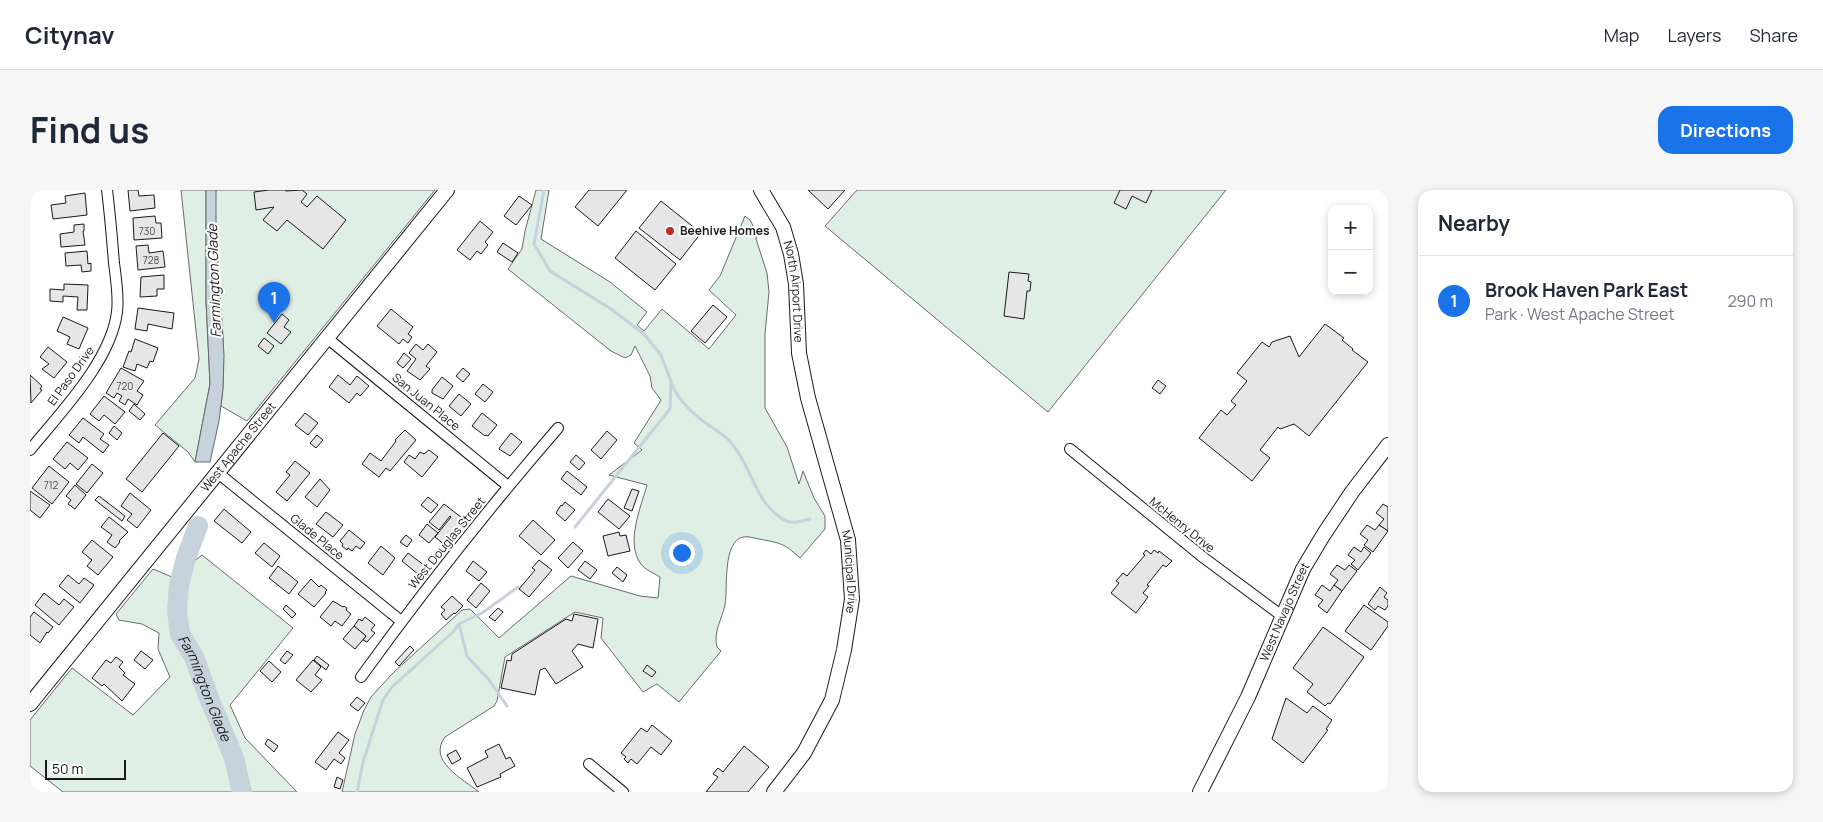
<!DOCTYPE html>
<meta charset="utf-8">
<style>
body{margin:0;font-family:Manrope,sans-serif;background:#f6f6f7;color:#1f2937}
.controls{position:absolute;right:15px;top:15px;display:grid;overflow:hidden;border-radius:10px;box-shadow:0 2px 8px #0003}
.controls button{width:45px;height:45px;display:grid;place-items:center;padding:0;border:0;border-bottom:1px solid #e0e1e3;background:#fff;color:#1f2937;font:25px sans-serif}
.scale{position:absolute;left:15px;bottom:12px;width:81px;box-sizing:border-box;padding-left:5px;border:2px solid #1a1a1a;border-top:0;font-size:14px;line-height:18px;white-space:nowrap;color:#1a1a1a;-webkit-text-stroke:4px #fff;paint-order:stroke}
.you{position:absolute;left:651px;top:362px;width:18px;height:18px;margin:-12px;border:4px solid #fff;border-radius:50%;background:#1a73e8;box-shadow:0 0 0 8px #1a73e833}
.badge{display:grid;place-items:center;width:32px;height:32px;border-radius:50%;background:#1a73e8;color:#fff;font-size:16px;font-weight:700}
.pin{position:absolute;translate:-50% -41px;filter:drop-shadow(0 1px 2px #0008)}
.pin::after{content:'';position:absolute;top:26px;width:18px;height:15px;background:inherit;clip-path:polygon(0 0,100% 0,50% 100%)}
.list{margin:0;padding:0;list-style:none}
h2{display:flex;justify-content:space-between;align-items:center;height:65px;margin:0;padding:0 20px;font-size:21px}
h2 small{font-size:16px;font-weight:400;color:#747a83}
.list li{display:grid;grid-template-columns:32px 1fr auto;gap:15px;align-items:center;box-sizing:border-box;height:90px;padding:0 20px;border-top:1px solid #e0e1e3}
.list b{display:block;font-size:19px;white-space:nowrap}
.list p{margin:0;font-size:16px;white-space:nowrap;color:#747a83}
.list em{font-size:16px;font-style:normal;color:#747a83}
.map{position:relative;flex:none;width:1358px;height:602px;overflow:hidden;border-radius:15px}
header{display:flex;align-items:center;gap:30px;box-sizing:border-box;height:70px;padding:0 25px;background:#fff;border-bottom:1px solid #e0e1e3}
header strong{font-size:24px}
nav{display:flex;gap:28px;margin-inline-start:auto;font-size:18px}
.intro{display:flex;align-items:center;justify-content:space-between;box-sizing:border-box;height:120px;padding:0 30px}
h1{margin:0;font-size:35px}
.button{padding:12px 22px;border-radius:15px;background:#1a73e8;color:#fff;font-size:18px;font-weight:700}
main{display:flex;gap:30px;padding:0 30px}
aside{flex:1;background:#fff;border-radius:15px;box-shadow:0 2px 8px #0003}
.map>svg:first-child{display:block}
.green{fill:#e0efe3;stroke:#6a6a6a}
.water{fill:#c6d2dc;stroke:#6a6a6a}
.lines{fill:none;stroke-linecap:round;stroke-linejoin:round}
.stream{stroke:#c6d2dc;stroke-width:3}
.river{stroke:#c6d2dc;stroke-width:20}
.building{fill:#e6e6e6;stroke:#1a1a1a}
.street-casing{stroke:#1a1a1a;stroke-width:12}
.secondary-casing{stroke:#1a1a1a;stroke-width:16}
.street{stroke:#fff;stroke-width:10}
.secondary{stroke:#fff;stroke-width:14}
.poi-dot{fill:#c62828;stroke:#fff;stroke-width:2}
.labels{text-anchor:middle;stroke-width:4;stroke-linejoin:round;paint-order:stroke}
.number-label{font-size:10px;fill:#4d4d4d}
.poi-label{font-size:12px;font-weight:bold;fill:#1a1a1a;stroke:#fff;text-anchor:start}
.street-label{font-size:12px;fill:#1a1a1a;stroke:#fff}
.water-label{font-size:14px;font-style:italic;fill:#1a1a1a;stroke:#fff}
</style>
<header>
<strong>Citynav</strong>
<nav><a>Map</a><a>Layers</a><a>Share</a></nav>
</header>
<div class="intro"><h1>Find us</h1><a class="button">Directions</a></div>
<main>
<div class="map">
<svg width="1358" height="602" viewBox="0 0 1358 602">
<rect width="100%" height="100%" fill="#fff"/>
<g class="green">
<path d="M151 0H176V111L180 194 165 272 158 262 125 235 165 188 169 169Z"/>
<path d="M186 0H405L217 231 191 216C198 163 189 108 186 54 186 36 183 18 186 0Z"/>
<path d="M506 0H519L511 49 580 92 617 122 607 135 614 141 632 119 679 159 706 125 679 100 690 86 715 26 720 30 727 43 726 49 737 83 739 102 735 144V218L757 257 769 294 773 281 784 308 795 326V339L770 368C754 353 750 353 729 349 724 348 718 346 713 347 692 352 698 399 695 415 692 429 683 442 687 457L691 461 649 512 627 494 613 502 571 448 573 428 545 422 475 467 467 511 464 516 415 547C397 571 433 589 449 602H312L325 544 334 520 341 507 362 484 432 420 440 419 469 448 541 386 610 406 628 408 630 387C624 383 615 380 611 374 595 353 611 317 617 295L579 285 612 260 604 253 631 210 622 198 620 186 605 156 601 165 595 168 581 161 478 79 492 59 495 41Z"/>
<path d="M827 0H1196L1018 222 795 36Z"/>
<path d="M172 365 263 438 200 515 215 548 267 602H214L206 567 184 515 173 472 154 435 158 394 163 372Z"/>
<path d="M123 379 142 387 148 383 142 415 143 441 160 464 170 495 202 569 210 602H33L0 576V530L42 478 103 525 140 487 128 459 129 443 112 434 89 430 86 424Z"/>
</g>
<path class="water" d="M176 0H186V41L194 165 193 199 189 231 180 272H165L180 194 176 111Z"/>
<g class="lines">
<g class="stream">
<path d="M514 0 504 54 520 81 581 119 614 144 631 165 641 191 640 219 545 337"/>
<path d="M642 194C648 210 663 224 677 234 685 240 697 246 703 255 721 277 726 312 751 328 761 335 768 332 780 329"/>
<path d="M429 434 437 466 459 490 477 516"/>
<path d="M327 602 333 572 353 510 362 497 423 442 429 434 452 423 488 397"/>
</g>
<path class="river" id="s1" d="M168 336 156 368 149 395 147 421 149 436 150 444 164 467 179 508 204 568 212 602"/>
</g>
<g class="building">
<path d="M98 0H108L109 6 124 5 125 18 100 21Z"/>
<path d="M239 0H256V1L272 0 277 4 271 12 277 17 287 6 316 30 293 59 257 30 247 41 233 30 244 17 226 20 224 2Z"/>
<path d="M559 0H597L568 36 545 17Z"/>
<path d="M778 0H815L798 19Z"/>
<path d="M1090 0H1122L1116 13 1102 6 1096 19 1084 13Z"/>
<path d="M55 3 57 25 23 29 21 15 36 13 35 6Z"/>
<path d="M489 6 502 15 486 35 474 26Z"/>
<path d="M631 11 671 43 650 70 609 38Z"/>
<path d="M125 26 126 33H131L132 48 104 50 103 28Z"/>
<path d="M450 31 463 42 455 52 458 55 451 64 447 61 440 70 427 60Z"/>
<path d="M54 34V41H53L55 55 31 57 30 44 44 42V35Z"/>
<path d="M606 41 646 74 625 100 585 68Z"/>
<path d="M473 53 488 63 482 72 467 62Z"/>
<path d="M118 55 119 63 133 61 135 77 108 80 106 56Z"/>
<path d="M57 61 58 74 61 73V81L52 82 51 75 36 76 35 63Z"/>
<path d="M979 82 999 84 998 91 1001 92 1000 101H997L994 129 974 126Z"/>
<path d="M134 85V99H127V106L110 107 111 87Z"/>
<path d="M34 94 58 95 57 120H47L48 107 33 106V112L20 111V99L34 100Z"/>
<path d="M683 115 697 127 675 153 661 141Z"/>
<path d="M108 118 144 123 142 139 118 134 117 141 105 139Z"/>
<path d="M361 119 383 137 378 144 382 147 378 153 373 149 369 154 347 136Z"/>
<path d="M252 124 259 130 254 137 261 142 251 154 237 143Z"/>
<path d="M33 127 58 138 49 159 37 154 40 147 27 141Z"/>
<path d="M1295 134 1314 148 1312 150 1323 159 1322 160 1338 172 1279 246 1264 234 1250 239 1248 237 1230 260 1240 268 1222 291 1169 248 1191 220 1197 225 1206 215 1201 211 1217 191 1207 183 1232 152 1239 157 1242 152 1260 146 1269 167Z"/>
<path d="M234 148 244 156 238 164 228 156Z"/>
<path d="M105 149 128 158 123 172 120 171 117 178 107 174 105 181 93 177 99 161 101 162Z"/>
<path d="M386 154 393 160 398 154 407 162 396 176 400 179 390 190 377 181 386 169 379 163Z"/>
<path d="M18 157 37 172 24 188 12 179 19 174 10 167Z"/>
<path d="M374 163 381 169 373 178 367 173Z"/>
<path d="M91 178 114 191 107 201 113 205 107 215 98 209 95 215 89 211 92 206 87 203 84 208 76 203Z"/>
<path d="M433 178 440 184 433 192 426 186Z"/>
<path d="M0 185 12 196 10 199 12 200 1 213Z"/>
<path d="M308 185 320 195 327 186 339 196 330 206 327 203 319 213 299 197Z"/>
<path d="M412 187 423 196 413 209 402 203V200Z"/>
<path d="M1128 190 1136 196 1130 204 1122 198Z"/>
<path d="M453 194 463 202 455 212 445 204Z"/>
<path d="M429 204 441 214 431 226 419 216Z"/>
<path d="M74 206 95 222 85 234 74 225 69 231 60 224Z"/>
<path d="M104 214 115 224 110 230 99 221Z"/>
<path d="M275 223 288 233 278 245 265 235Z"/>
<path d="M452 223 467 235 458 246 456 245 455 246 442 236Z"/>
<path d="M53 228 74 244 70 249 79 255 73 263 53 247 49 253 39 245Z"/>
<path d="M84 236 92 243 87 250 79 243Z"/>
<path d="M375 240 386 250 360 281 356 278 349 287 332 274 340 263 351 271 366 251 365 250Z"/>
<path d="M577 241 587 250 571 269 561 260Z"/>
<path d="M133 243 149 256 112 302 96 289Z"/>
<path d="M481 243 492 252 480 266 469 259 470 257Z"/>
<path d="M287 245 293 250 286 258 280 253Z"/>
<path d="M37 252 58 268 48 280 40 273 35 279 23 269Z"/>
<path d="M399 260 408 267 392 287 374 272 379 265 385 269 390 262 394 264Z"/>
<path d="M546 265 555 273 549 280 540 272Z"/>
<path d="M265 271 280 283 257 311 246 302 260 285 256 282Z"/>
<path d="M62 274 73 283 57 303 46 294Z"/>
<path d="M19 276 39 292 22 314 2 298Z"/>
<path d="M537 281 557 297 551 305 531 289Z"/>
<path d="M290 289 300 300 287 317 275 307Z"/>
<path d="M45 295 56 305 45 319 38 314 41 310 36 306Z"/>
<path d="M602 299 609 301 602 321 594 318Z"/>
<path d="M0 301 20 315 10 328 0 320Z"/>
<path d="M100 303 121 320 107 338 97 330 102 324 91 316Z"/>
<path d="M69 306 95 326 92 331 65 310Z"/>
<path d="M398 307 408 315 401 323 391 315Z"/>
<path d="M578 309 600 326 589 339 568 322Z"/>
<path d="M535 312 545 320 535 331 526 323 531 315 532 316Z"/>
<path d="M414 314 436 331 416 356 405 347 421 327 420 326 409 340 399 332Z"/>
<path d="M1353 314 1358 317V341L1349 335 1354 329 1346 323Z"/>
<path d="M194 319 221 342 212 353 184 331Z"/>
<path d="M296 322 313 335 303 347 286 334Z"/>
<path d="M79 327 98 342 89 351 90 352 85 358 77 352 82 345 71 337Z"/>
<path d="M503 330 525 350 511 365 489 346Z"/>
<path d="M397 334 408 343 399 353 389 345Z"/>
<path d="M1337 335 1345 340 1349 335 1358 341 1343 362 1334 355 1338 350 1330 344Z"/>
<path d="M319 340 335 353 330 359 326 356 322 361 318 358 317 360 312 356 313 354 310 351Z"/>
<path d="M589 342 590 346 596 345 600 361 578 366 573 346Z"/>
<path d="M376 345 382 350 377 357 370 352Z"/>
<path d="M62 350 83 367 68 385 57 376 62 370 52 362Z"/>
<path d="M543 352 553 361 538 378 528 368Z"/>
<path d="M234 353 250 366 242 377 225 363Z"/>
<path d="M351 356 365 368 353 385 338 373Z"/>
<path d="M1324 357 1331 362 1334 357 1341 363 1328 380 1321 374 1325 370 1318 365Z"/>
<path d="M1116 360 1121 364 1124 360 1128 363 1129 361 1142 371 1136 377 1133 375 1117 395 1119 396 1113 403 1118 407 1106 423 1081 403 1089 393 1086 391 1093 383 1097 386 1115 365 1113 364Z"/>
<path d="M378 363 395 376 389 385 372 371Z"/>
<path d="M509 370 522 380 499 407 489 399 505 380 502 378Z"/>
<path d="M443 371 457 382 449 391 436 381Z"/>
<path d="M555 371 567 380 560 389 548 380Z"/>
<path d="M1307 375 1315 380 1319 375 1327 381 1312 401 1304 395 1308 390 1300 384Z"/>
<path d="M248 376 268 392 259 404 239 388Z"/>
<path d="M587 377 597 385 593 392 582 383Z"/>
<path d="M38 385 49 394 54 388 64 395 50 413 29 396Z"/>
<path d="M281 389 289 397 291 395 297 400 295 402 296 403 284 417 268 404Z"/>
<path d="M451 393 460 401 446 418 437 410Z"/>
<path d="M1292 395 1300 401 1304 395 1312 401 1297 423 1288 416 1293 410 1285 405Z"/>
<path d="M1350 397 1357 403 1354 407 1358 410V416L1355 420 1348 416 1345 420 1338 414Z"/>
<path d="M14 403 29 415 34 409 44 417 29 435 5 415Z"/>
<path d="M422 406 433 416 425 424 424 423 416 430 411 424 415 420 411 417Z"/>
<path d="M303 411 313 417 314 416 317 418 316 420 321 424 312 436 305 431 301 436 290 427Z"/>
<path d="M256 415 266 424 262 428 253 419Z"/>
<path d="M1334 415 1358 432V436L1341 460 1315 441Z"/>
<path d="M468 418 473 422 465 431 459 427Z"/>
<path d="M4 422 23 437 18 443 17 442 10 453 0 445V427Z"/>
<path d="M544 424 568 429 563 458 548 454 542 461 553 477 526 494 515 478 510 480 505 505 471 498 477 470 481 471 482 464 536 429 542 431Z"/>
<path d="M335 427 345 435 341 440 345 443 337 452 333 450 336 446 324 436 329 429 332 431Z"/>
<path d="M324 436 336 446 325 459 313 449Z"/>
<path d="M1293 437 1334 467 1300 514 1298 513 1295 516 1277 502 1283 494 1263 478Z"/>
<path d="M380 456 384 460 369 476 365 472Z"/>
<path d="M111 461 123 470 115 479 104 470Z"/>
<path d="M257 461 263 465 255 474 250 470Z"/>
<path d="M287 466 299 475 296 480 284 470Z"/>
<path d="M86 467 93 472 89 477 95 483 93 485 105 494 92 511 74 494 72 496 62 488 76 470 81 473Z"/>
<path d="M283 470 291 477 285 485 292 490 281 502 266 490Z"/>
<path d="M239 471 251 482 242 492 230 481Z"/>
<path d="M617 475 626 482 622 487 613 481Z"/>
<path d="M327 507 335 513 328 521 320 515Z"/>
<path d="M1256 508 1277 523 1283 516 1302 530 1296 539 1298 540 1273 573 1242 549Z"/>
<path d="M622 535 642 551 631 565 621 557 607 574 601 569 598 573 594 569 596 567 591 563 611 538 617 542Z"/>
<path d="M308 542 319 550 309 563 315 568 311 574 304 569 296 580 285 572Z"/>
<path d="M238 549 248 556 244 562 235 554Z"/>
<path d="M469 554 476 569 480 567 485 576 470 584 471 587 447 597 437 578 458 567 455 561Z"/>
<path d="M714 556 739 577 718 602H676L688 587 683 584 688 578 693 582Z"/>
<path d="M426 560 431 569 422 574 417 565Z"/>
<path d="M307 587 313 590 310 599 304 597Z"/>
</g>
<g class="lines">
<g class="street-casing">
<g id="street">
<path d="M297 148 478 296"/>
<path d="M1040 259 1174 368 1252 426"/>
<path d="M0 260C30 223 81 171 87 122 89 106 86 89 84 73 82 48 80 24 77 0"/>
<path d="M188 283 371 431"/>
<path d="M331 487C393 401 459 318 528 238"/>
<path d="M559 574 593 602"/>
</g>
</g>
<g class="secondary-casing">
<g id="secondary">
<path id="s2" d="M731 0 753 37 761 64 766 94 769 163 778 208 818 350 822 409 814 460 802 510 774 563 744 602"/>
<path id="s3" d="M0 514 417 0"/>
<path id="s4" d="M1170 602 1218 507 1273 379 1294 344 1322 302 1358 255"/>
</g>
</g>
<use href="#street" class="street"/>
<use href="#secondary" class="secondary"/>
</g>
<circle class="poi-dot" cx="640" cy="41" r="5"/>
<g class="labels">
<g class="number-label">
<text x="117" y="45">730</text>
<text x="121" y="74">728</text>
<text x="95" y="200">720</text>
<text x="21" y="299">712</text>
</g>
<g class="poi-label">
<text x="650" y="45">Beehive Homes</text>
</g>
<g class="street-label">
<text dy="4" stroke="none"><textPath href="#s2" startOffset="109">North Airport Drive</textPath></text>
<text transform="translate(41 186) rotate(-54)" y="4">El Paso Drive</text>
<text transform="translate(396 212) rotate(39)" y="4">San Juan Place</text>
<text dy="4" stroke="none"><textPath href="#s3" startOffset="331">West Apache Street</textPath></text>
<text transform="translate(1152 335) rotate(39)" y="4">McHenry Drive</text>
<text transform="translate(287 347) rotate(39)" y="4">Glade Place</text>
<text transform="translate(417 353) rotate(-51)" y="4">West Douglas Street</text>
<text dy="4" stroke="none"><textPath href="#s2" startOffset="396">Municipal Drive</textPath></text>
<text dy="4" stroke="none"><textPath href="#s4" startOffset="199">West Navajo Street</textPath></text>
</g>
<g class="water-label">
<text transform="translate(184 91) rotate(-92)" y="5">Farmington Glade</text>
<text dy="5" stroke="none"><textPath href="#s1" startOffset="171">Farmington Glade</textPath></text>
</g>
</g>
</svg>
<div class="controls">
<button>+</button>
<button>−</button>
</div>
<div class="scale">50 m</div>
<div class="you"></div>
<div class="pin badge" style="left:244px;top:133px">1</div>
</div>
<aside>
<h2>Nearby<small></small></h2>
<ul class="list">
<li><span class="badge">1</span><div><b>Brook Haven Park East</b><p>Park · West Apache Street</p></div><em>290 m</em></li>
</ul>
</aside>
</main>
